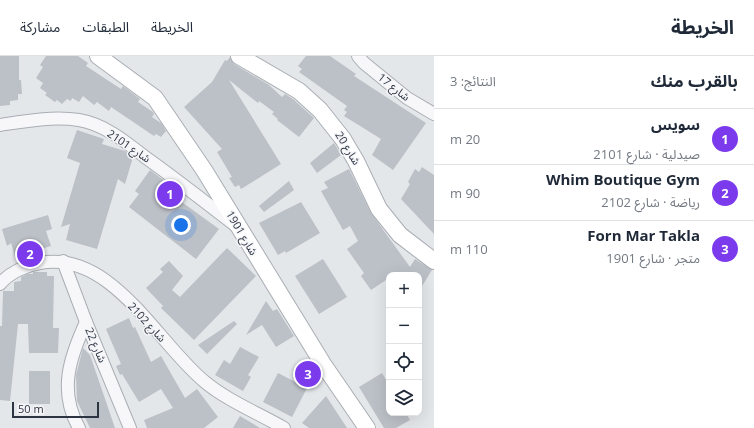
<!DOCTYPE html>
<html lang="ar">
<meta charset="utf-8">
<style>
body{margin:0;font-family:"Open Sans","Noto Sans Arabic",sans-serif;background:#f6f6f7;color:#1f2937;direction:rtl}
.controls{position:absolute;right:12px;bottom:12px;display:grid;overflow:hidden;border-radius:8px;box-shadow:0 4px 16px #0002}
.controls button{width:36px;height:36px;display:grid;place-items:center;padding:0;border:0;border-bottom:1px solid #e0e1e3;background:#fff;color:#1f2937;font:20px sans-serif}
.scale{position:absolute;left:12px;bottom:10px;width:87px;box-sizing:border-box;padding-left:4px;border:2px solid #2d3441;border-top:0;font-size:11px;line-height:14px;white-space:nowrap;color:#2d3441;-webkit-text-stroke:3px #f4f5f8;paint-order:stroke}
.you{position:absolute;left:181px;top:169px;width:14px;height:14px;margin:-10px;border:3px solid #fff;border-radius:50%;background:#1a73e8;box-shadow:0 0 0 6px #1a73e833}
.badge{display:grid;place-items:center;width:26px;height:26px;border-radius:50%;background:#7c3aed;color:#fff;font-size:13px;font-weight:700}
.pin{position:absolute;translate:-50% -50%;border:2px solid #fff;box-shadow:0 1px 4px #0006}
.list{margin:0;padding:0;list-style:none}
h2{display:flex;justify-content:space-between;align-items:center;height:52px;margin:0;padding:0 16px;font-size:17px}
h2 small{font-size:13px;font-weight:400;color:#747a83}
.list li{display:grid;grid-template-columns:26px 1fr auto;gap:12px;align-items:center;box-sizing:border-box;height:56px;padding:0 16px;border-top:1px solid #e0e1e3}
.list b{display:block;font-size:15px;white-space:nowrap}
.list p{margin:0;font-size:13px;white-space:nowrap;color:#747a83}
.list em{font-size:13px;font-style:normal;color:#747a83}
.icon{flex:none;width:22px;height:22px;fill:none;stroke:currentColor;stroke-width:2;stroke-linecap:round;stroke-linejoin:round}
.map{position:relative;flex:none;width:434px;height:372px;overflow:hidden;direction:ltr}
header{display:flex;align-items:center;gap:24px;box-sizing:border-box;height:56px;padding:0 20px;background:#fff;border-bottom:1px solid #e0e1e3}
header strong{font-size:19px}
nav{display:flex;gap:22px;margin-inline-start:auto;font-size:14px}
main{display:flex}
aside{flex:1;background:#fff}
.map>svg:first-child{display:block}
.building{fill:#bcc0c7}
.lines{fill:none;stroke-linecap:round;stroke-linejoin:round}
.street-casing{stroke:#a9aeb4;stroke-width:14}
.secondary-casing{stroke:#a9aeb4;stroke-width:18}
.street{stroke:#f7f7f9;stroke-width:12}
.secondary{stroke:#fff;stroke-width:16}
.labels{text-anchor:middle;stroke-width:3;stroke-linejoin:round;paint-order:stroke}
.street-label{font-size:11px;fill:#2d3441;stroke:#f4f5f8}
</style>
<header>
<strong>الخريطة</strong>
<nav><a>الخريطة</a><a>الطبقات</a><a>مشاركة</a></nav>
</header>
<main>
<aside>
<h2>بالقرب منك<small>النتائج: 3</small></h2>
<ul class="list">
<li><span class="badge">1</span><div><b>سويس</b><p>صيدلية · شارع 2101</p></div><em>20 m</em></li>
<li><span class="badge">2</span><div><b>Whim Boutique Gym</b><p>رياضة · شارع 2102</p></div><em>90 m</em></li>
<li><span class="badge">3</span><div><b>Forn Mar Takla</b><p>متجر · شارع 1901</p></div><em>110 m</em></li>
</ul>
</aside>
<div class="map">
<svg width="434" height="372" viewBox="0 0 434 372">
<rect width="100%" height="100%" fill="#e4e7ea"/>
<g class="building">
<path d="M0 0H19V24H21L22 38H18V44L10 45V49L0 50Z"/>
<path d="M46 0H78L88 7 86 10 121 33 123 30 140 43 138 46 153 56 154 58 152 61 161 67 166 75 161 81 156 78 154 80 111 51 109 55 97 46 94 49 83 40 79 46 72 42 71 45 67 43 62 48 57 44 55 46 45 39 47 37 40 32 43 27 36 22 43 11 40 9Z"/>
<path d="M306 0H330L356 18 354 20 426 67 393 114 372 99 381 83 344 60 347 56 344 54 347 50 299 16 302 13 298 10Z"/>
<path d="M230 1 234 8 269 29 282 41 285 38 293 43 314 62 299 81 277 64 278 63 272 58 274 56 259 45 258 47 229 24 281 108 241 133 239 129 235 131 229 122 232 121 217 96 222 93 184 51 212 26 225 4 227 5Z"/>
<path d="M77 74 104 83 102 88 125 95 133 101 125 128 118 123 97 193 66 184 70 168 61 171 80 107 67 102Z"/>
<path d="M334 87 341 99 317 117 310 107Z"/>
<path d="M422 111 434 119V178L401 143 410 128 408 126 415 113 419 116Z"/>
<path d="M349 113 371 157 410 211 415 203 432 214 419 235V219H389V222L371 234 361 220 364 217 347 193 358 185 350 170 343 174 321 135 328 132 324 126Z"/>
<path d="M150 114 183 139 179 144 219 173 196 203 129 151 139 138 135 135Z"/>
<path d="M289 125 294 134 264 156 259 150Z"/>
<path d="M301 146 320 177 286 197 285 195 278 199 259 167Z"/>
<path d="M48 159 52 173 46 175 51 190 15 201 11 187 7 190 2 173Z"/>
<path d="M227 192 256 220 194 284 161 252 163 250 146 232 163 216 160 213 169 205 183 220 172 234 180 241Z"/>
<path d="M323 203 347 241 319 258 295 220Z"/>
<path d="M33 216H47V220H54L53 272H59L58 297H29L28 268H18L10 345 0 344V270H2L3 235H14V226L21 225V221L27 218H33Z"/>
<path d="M266 245 273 255 277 253 294 280 276 291 262 269 246 279Z"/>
<path d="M129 262 133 272 135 271 151 306 161 300 185 342 197 333 218 361 204 372H147L144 364 173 352 161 333 139 346 122 318 120 319 116 310 121 308 106 273Z"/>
<path d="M234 265 237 268 207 298 198 289Z"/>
<path d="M240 291 259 301 248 319 251 321 243 335 215 319 224 304 230 308Z"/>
<path d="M83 292 90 299 115 372H90L77 345 76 319Z"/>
<rect x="29" y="315" width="21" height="33"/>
<path d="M278 317 307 332 292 361 263 346Z"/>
<path d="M382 317 389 329V357H406L410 364 396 372H384L359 331Z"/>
<path d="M326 340 347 372H309L302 367Z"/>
<path d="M240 360 260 372H233Z"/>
</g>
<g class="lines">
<g class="street-casing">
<g id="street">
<path d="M358 0 364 7 407 42 434 58"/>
<path d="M0 69C26 65 53 60 79 64 104 68 126 86 145 101 176 123 205 146 235 169"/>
<path d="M63 205 86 266 130 372"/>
<path d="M0 228C9 217 26 209 40 207 112 194 157 287 205 326 228 345 258 357 284 372"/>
<path d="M79 372C58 335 70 301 86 266"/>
</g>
</g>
<g class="secondary-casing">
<g id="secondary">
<path d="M98 0 155 42 204 114 323 308 367 372"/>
<path d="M239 0 299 35 320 54 343 83 356 105 379 153 400 179 434 205"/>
</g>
</g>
<use href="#street" class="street"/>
<use href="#secondary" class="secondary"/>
</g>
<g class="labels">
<g class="street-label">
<text transform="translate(394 31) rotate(38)" y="4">شارع 17</text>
<text transform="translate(129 90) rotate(34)" y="4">شارع 2101</text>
<text transform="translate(348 92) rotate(58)" y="4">شارع 20</text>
<text transform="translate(242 177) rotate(59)" y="4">شارع 1901</text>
<text transform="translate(147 266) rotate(47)" y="4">شارع 2102</text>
<text transform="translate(96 289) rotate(67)" y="4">شارع 22</text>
</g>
</g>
</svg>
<div class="controls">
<button>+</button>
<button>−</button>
<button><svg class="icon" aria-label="locate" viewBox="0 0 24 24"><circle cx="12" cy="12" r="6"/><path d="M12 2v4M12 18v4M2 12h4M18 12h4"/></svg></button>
<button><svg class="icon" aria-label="layers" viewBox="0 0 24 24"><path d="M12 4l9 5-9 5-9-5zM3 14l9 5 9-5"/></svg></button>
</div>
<div class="scale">50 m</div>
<div class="you"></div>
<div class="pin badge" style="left:170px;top:138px">1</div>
<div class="pin badge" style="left:30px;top:198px">2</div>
<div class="pin badge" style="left:308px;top:318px">3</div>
</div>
</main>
